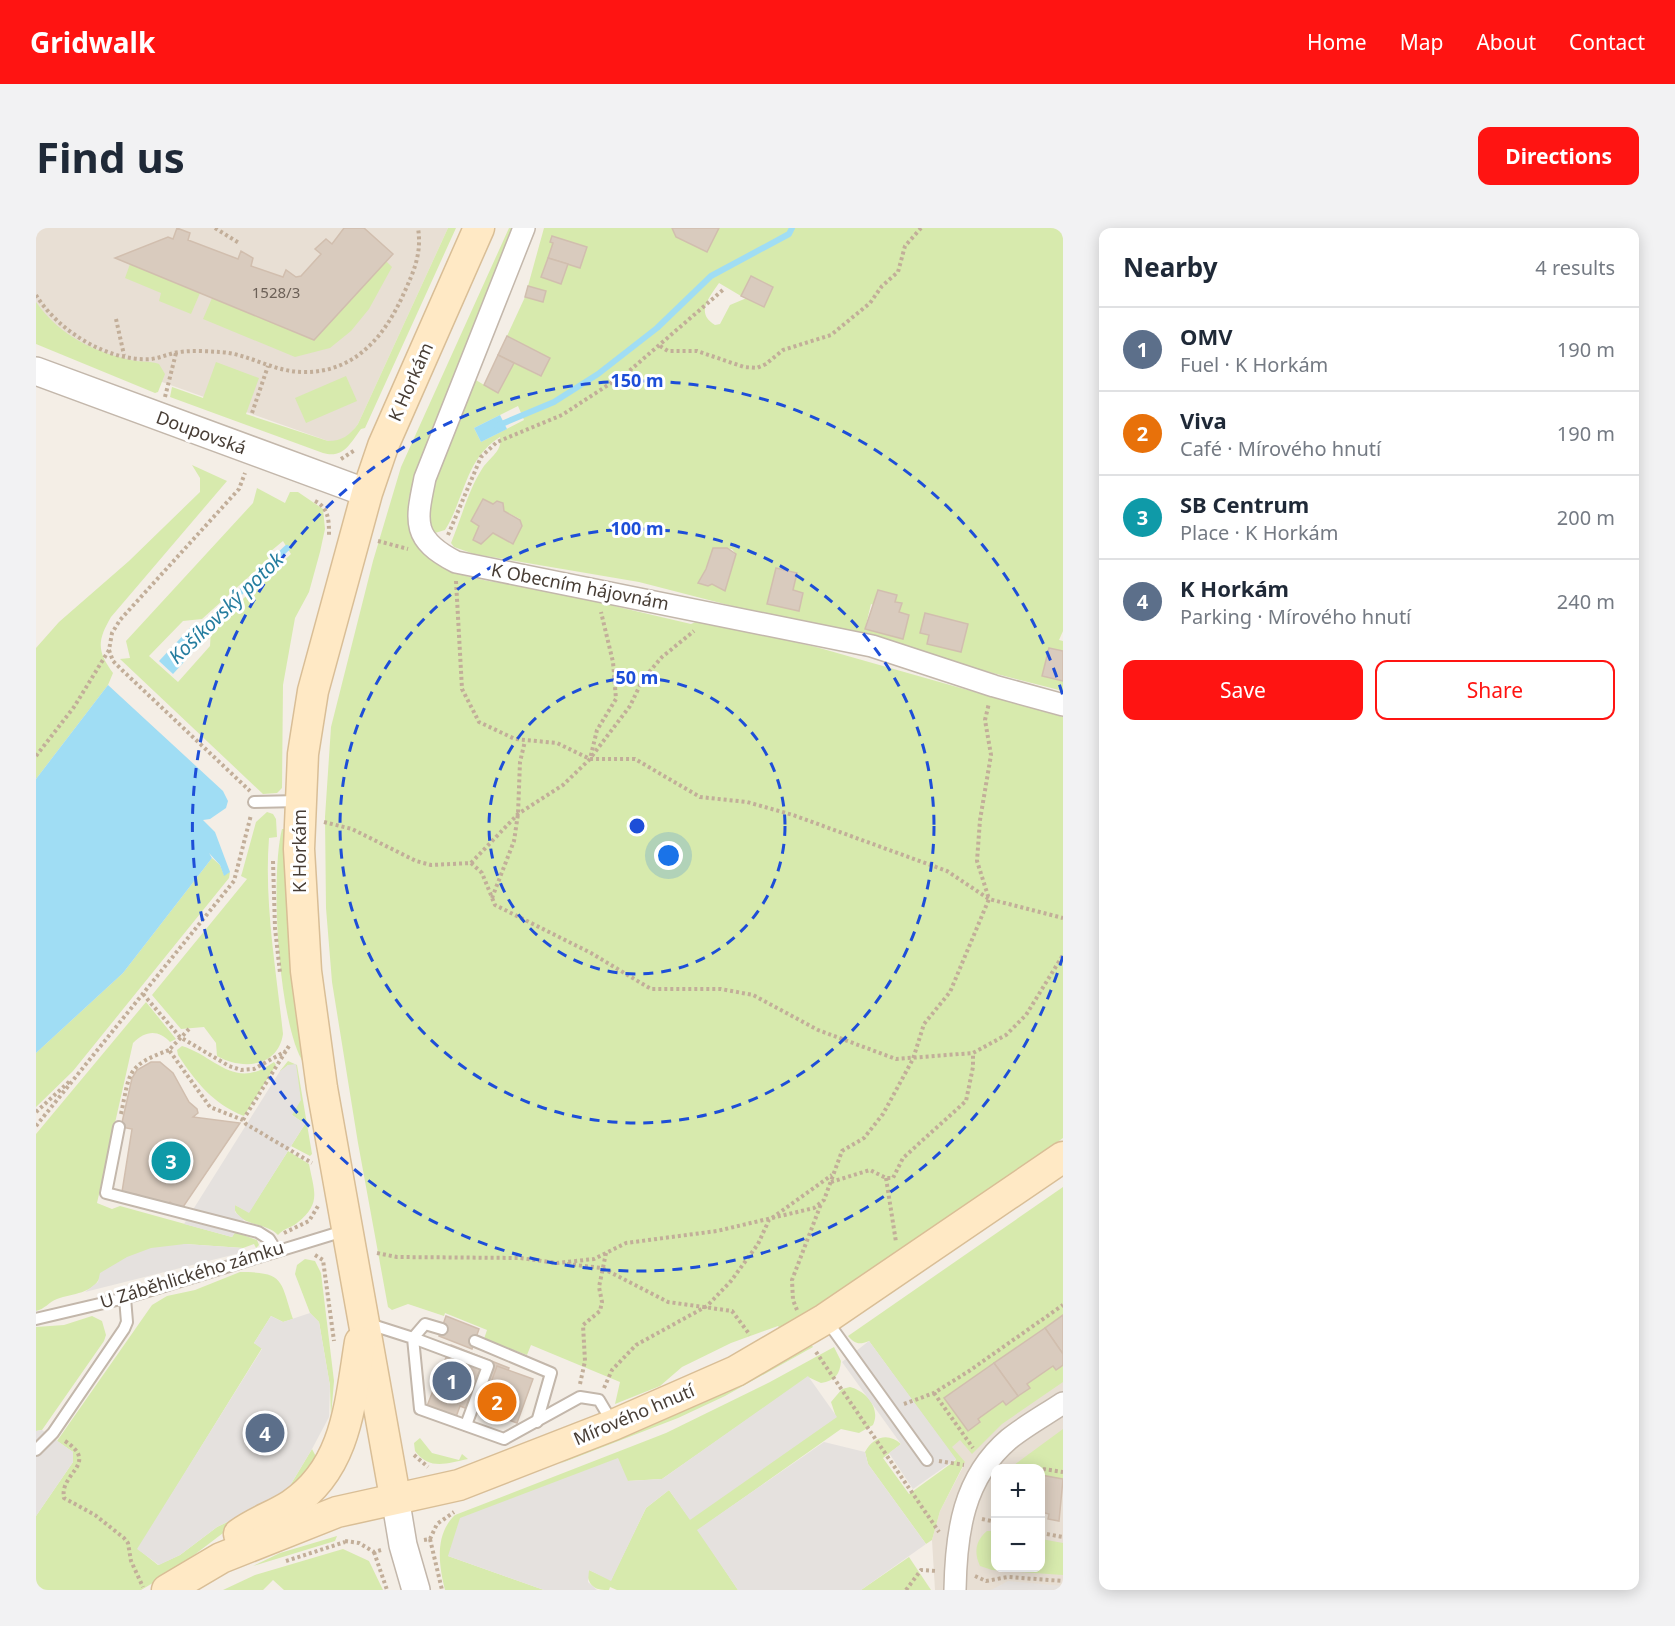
<!DOCTYPE html>
<meta charset="utf-8">
<style>
body{margin:0;font-family:"Noto Sans",sans-serif;background:#f2f2f3;color:#1f2937}
.controls{position:absolute;right:18px;bottom:18px;display:grid;overflow:hidden;border-radius:12px;box-shadow:0 3px 15px #0003}
.controls button{width:54px;height:54px;display:grid;place-items:center;padding:0;border:0;border-bottom:2px solid #e0e1e3;background:#fff;color:#1f2937;font:30px sans-serif}
.you{position:absolute;left:633px;top:628px;width:21px;height:21px;margin:-15px;border:4px solid #fff;border-radius:50%;background:#1a73e8;box-shadow:0 0 0 9px #1a73e833}
.badge{display:grid;place-items:center;width:39px;height:39px;border-radius:50%;background:#ff1412;color:#fff;font-size:20px;font-weight:700}
.pin{position:absolute;translate:-50% -50%;border:3px solid #fff;box-shadow:0 2px 6px #0006}
.list{margin:0;padding:0;list-style:none}
h2{display:flex;justify-content:space-between;align-items:center;height:78px;margin:0;padding:0 24px;font-size:26px}
h2 small{font-size:20px;font-weight:400;color:#747a83}
.list li{display:grid;grid-template-columns:39px 1fr auto;gap:18px;align-items:center;box-sizing:border-box;height:84px;padding:0 24px;border-top:2px solid #e0e1e3}
.list b{display:block;font-size:22px;white-space:nowrap}
.list p{margin:0;font-size:20px;white-space:nowrap;color:#747a83}
.list em{font-size:20px;font-style:normal;color:#747a83}
.actions{display:flex;gap:12px;padding:18px 24px}
.actions a{flex:1;padding:14px 0;border:2px solid #ff1412;border-radius:12px;text-align:center;font-size:21px;color:#ff1412}
.actions .main{background:#ff1412;color:#fff}
.map{position:relative;flex:none;width:1027px;height:1362px;overflow:hidden;border-radius:12px}
header{display:flex;align-items:center;gap:36px;box-sizing:border-box;height:84px;padding:0 30px;background:#ff1412;color:#fff}
header strong{font-size:28px}
nav{display:flex;gap:33px;margin-inline-start:auto;font-size:21px}
.intro{display:flex;align-items:center;justify-content:space-between;box-sizing:border-box;height:144px;padding:0 36px}
h1{margin:0;font-size:42px}
.button{padding:15px 27px;border-radius:12px;background:#ff1412;color:#fff;font-size:21px;font-weight:700}
main{display:flex;gap:36px;padding:0 36px}
aside{flex:1;background:#fff;border-radius:12px;box-shadow:0 3px 15px #0003}
.map>svg:first-child{display:block}
.residential{fill:#e8dfd4;fill-rule:evenodd}
.green{fill:#d7eaad;fill-rule:evenodd}
.parking{fill:#e5e1de}
.water{fill:#a0ddf4}
.lines{fill:none;stroke-linecap:round;stroke-linejoin:round}
.stream{stroke:#a0ddf4;stroke-width:6}
.building{fill:#d9cbbe;stroke:#d1beae;stroke-width:1.5}
.service-casing{stroke:#c3b7ab;stroke-width:14}
.minor-casing{stroke:#c3b7ab;stroke-width:24}
.tertiary-casing{stroke:#c3b7ab;stroke-width:30}
.secondary-casing{stroke:#d9be96;stroke-width:33}
.path{stroke:#c2ae99;stroke-width:4;stroke-dasharray:3 3;stroke-linecap:butt}
.service{stroke:#fff;stroke-width:10}
.minor{stroke:#fff;stroke-width:21}
.tertiary{stroke:#fff;stroke-width:27}
.secondary{stroke:#ffe9c5;stroke-width:30}
.ring{fill:none;stroke:#1d4ed8;stroke-width:3;stroke-dasharray:10 8}
.labels{text-anchor:middle;stroke-width:6;stroke-linejoin:round;paint-order:stroke}
.number-label{font-size:15px;fill:#6c6057}
.street-label{font-size:18px;fill:#473d35;stroke:#fff}
.water-label{font-size:20px;font-style:italic;fill:#257d9f;stroke:#fff}
.centre{fill:#1d4ed8;stroke:#fff;stroke-width:3}
.ring-label{font-size:18px;text-anchor:middle;font-weight:bold;fill:#1d4ed8;stroke:#fff;stroke-width:6;stroke-linejoin:round;paint-order:stroke}
</style>
<header>
<strong>Gridwalk</strong>
<nav><a>Home</a><a>Map</a><a>About</a><a>Contact</a></nav>
</header>
<div class="intro"><h1>Find us</h1><a class="button">Directions</a></div>
<main>
<div class="map">
<svg width="1027" height="1362" viewBox="0 0 1027 1362">
<rect width="100%" height="100%" fill="#f4eee6"/>
<g class="residential">
<path d="M0 0H412L322 196 314 207 301 213H292L84 139 0 95Z"/>
<path d="M1027 1044V1362H899L896 1312 904 1283 929 1235 920 1231 855 1143ZM960 1240H1005V1340H960Z"/>
</g>
<g class="green">
<path d="M412 0H420L329 200 325 201C314 216 307 231 287 225L134 169 136 159 167 170 180 134 223 150 210 186 292 213C306 213 314 207 322 196Z"/>
<path d="M473 0H478L373 269C363 343 431 350 486 358 515 362 544 366 573 371L578 378 655 396 664 392 780 419 1027 489V910L826 1052 746 1103 742 1098 695 1115 646 1139 624 1158 579 1176 584 1154 495 1117 491 1127 448 1111 451 1102 409 1085 408 1088 372 1076 356 1082 352 1079 322 915 296 754 290 680 289 589 295 499 337 333 365 239Z"/>
<path d="M508 0H636L640 9 671 23 683 0H1027V403L1023 412 1027 413V423L1013 420 1006 447 1027 453V463L603 354 438 326 418 319 415 315C425 291 432 263 446 241 453 230 467 223 464 209 429 231 429 270 409 302L399 305 395 302 392 269 438 151 462 165 478 135 504 148 514 130 471 108 489 69 507 74 510 63 492 58ZM517 15 551 19 544 40 532 36 525 56 505 49ZM715 48 737 59 694 77 684 96 679 97C659 85 673 70 683 55L705 68ZM482 178 488 192 445 214 438 200ZM447 271 457 276 461 273 467 275 468 283 484 291 486 298 476 316 457 305 445 316 437 312 443 298 435 293ZM677 320 696 321 700 326 689 363 676 356 672 358 662 355 670 341ZM740 340 761 345 757 362 767 365 763 383 731 376ZM842 362 861 367 859 374 866 376 863 384 873 387 867 411 829 401 835 376 838 377ZM889 385 932 396 925 424 891 416 893 407Z"/>
<path d="M350 33 356 39 333 81 315 103 294 120 259 129 167 91 176 70 278 112Z"/>
<path d="M94 36 164 65 155 86 123 73 125 65 89 50Z"/>
<path d="M0 74C24 108 59 125 100 133 107 134 115 133 123 136L129 146 122 164 119 165 0 116Z"/>
<path d="M310 148 321 173 270 195 259 170Z"/>
<path d="M156 237 191 253 75 389C61 413 61 423 77 445L72 457 0 551V420L23 394 93 333 164 264V250Z"/>
<path d="M221 260 249 275 254 264H262L287 281 289 301 284 324 273 364 259 390 247 457 246 560 241 565 227 566 84 431 94 430 90 413 217 275ZM247 313 255 326 175 401 174 418 142 454 113 428 147 393 166 391 238 326 235 323Z"/>
<path d="M231 584 237 586 240 591 241 609 233 610C228 674 240 741 247 806 242 840 205 842 181 828L180 815 168 799 145 801 116 767 211 651 205 648 206 645 220 594Z"/>
<path d="M246 601H251L268 836C242 796 234 648 246 601Z"/>
<path d="M176 630 184 637 188 647 194 644 193 650 37 843 0 879V825L87 745Z"/>
<path d="M110 774 140 811 134 814C122 801 109 803 97 815L61 975 76 981 84 978 196 1009 199 1004 221 1012 223 1017 220 1020 218 1016 207 1020 149 1016 64 1049C57 1066 37 1065 21 1071 13 1074 9 1081 0 1083V906Z"/>
<path d="M146 818C181 829 198 863 238 834L240 837 208 888C177 876 160 854 142 827L141 822Z"/>
<path d="M252 833 261 837 276 926 274 928 255 918 269 896 256 887 260 837H252L247 843H244Z"/>
<path d="M252 923 273 936C278 963 286 976 261 995 255 1000 248 1000 242 1007 230 994 204 999 198 980L199 977 213 984Z"/>
<path d="M1027 959V1087L908 1170 932 1203 944 1195 942 1191 967 1173 971 1176 994 1160 991 1156 1017 1138 1020 1142 1027 1137V1154L966 1196 936 1226 924 1212 916 1219 929 1234 904 1283 896 1312 890 1316 832 1236 829 1224C837 1209 852 1204 865 1216L847 1230 873 1266 920 1232 833 1113C823 1117 819 1116 812 1108Z"/>
<path d="M269 1031 279 1033 285 1045 298 1153 295 1189 294 1158 283 1094 274 1085 259 1046 261 1037Z"/>
<path d="M204 1044C249 1044 244 1052 257 1091L247 1094 235 1088 218 1115 226 1120 102 1321 122 1337 144 1327 181 1299 249 1266 276 1221 285 1238 250 1272 191 1302 137 1343 105 1362H0V1288L37 1234V1224L21 1213 116 1077 131 1068 159 1062Z"/>
<path d="M56 1088 66 1093 70 1107 68 1113 6 1202 0 1203V1099L28 1097Z"/>
<path d="M774 1115 777 1119 689 1168 642 1190 523 1236Z"/>
<path d="M798 1119 805 1133C804 1146 799 1153 785 1155L772 1149 626 1251 591 1253 582 1231 412 1328 508 1362H409C403 1338 398 1307 419 1287L630 1205 734 1154Z"/>
<path d="M814 1159C830 1163 845 1180 837 1197L823 1205 805 1201 662 1302 702 1362H581L574 1359 573 1362C560 1362 554 1360 551 1346L553 1342 575 1352 610 1280 633 1262 654 1291 800 1189 795 1174 806 1161Z"/>
<path d="M1027 1201V1251L1005 1247V1240H974Z"/>
<path d="M384 1210 396 1225 423 1232 426 1226 432 1231C411 1235 394 1243 379 1223L378 1215Z"/>
<path d="M951 1303H959L960 1340H1005V1311L1027 1315V1347L956 1342 944 1338C938 1325 939 1313 951 1303Z"/>
<path d="M301 1308 299 1313 217 1338 244 1325Z"/>
<path d="M307 1321 333 1333 347 1362H248L237 1352 227 1362H187L219 1347Z"/>
<path d="M873 1329 895 1362H825Z"/>
</g>
<g class="parking">
<path d="M260 836 265 872 256 887 269 896 213 985 199 977V984L208 992 196 1009 148 996 244 843 252 837Z"/>
<path d="M149 1016 207 1020 208 1024 49 1064 62 1054 64 1045 91 1029 115 1020Z"/>
<path d="M274 1085 283 1094 294 1158 293 1189 276 1221 249 1266 181 1299 144 1327 123 1337 101 1321 226 1121 218 1115 235 1088 247 1094Z"/>
<path d="M833 1113 920 1231 877 1261 853 1225 865 1216 806 1134Z"/>
<path d="M772 1148 801 1189 654 1292 633 1262 610 1280 575 1353 553 1342 552 1354 561 1362H508L412 1328 424 1290 582 1230 592 1253 626 1251Z"/>
<path d="M6 1202 37 1224V1234L0 1288V1203Z"/>
<path d="M788 1214 829 1224 832 1236 890 1316 825 1362H702L661 1302Z"/>
<path d="M972 1353 1027 1358V1362H955Z"/>
</g>
<g class="water">
<path d="M464 187 471 201 445 214 438 200Z"/>
<path d="M154 400 168 412 137 446 123 433Z"/>
<path d="M72 457 187 563 192 573 190 580 174 591 167 592 179 604 194 644 188 648 184 637 173 625 176 630 87 745 0 825V551Z"/>
</g>
<g class="lines">
<g class="stream">
<path d="M461 198 518 174 562 146 621 100 675 48 753 6 756 0"/>
<path d="M156 410 251 320"/>
</g>
</g>
<g class="building">
<path d="M141 0 154 5 152 12 202 31 205 23 217 30 215 38 247 49 250 42 260 49 265 48 285 26 279 21 290 11 296 16 308 0H328L357 26 278 112 79 30 132 9 137 11Z"/>
<path d="M636 0H683L671 24 640 9Z"/>
<path d="M516 8 551 19 544 40 512 30 517 15 514 14Z"/>
<path d="M512 30 532 36 525 56 505 49Z"/>
<path d="M715 48 737 59 728 79 705 68Z"/>
<path d="M492 58 510 63 507 74 489 69Z"/>
<path d="M471 108 514 130 505 148 462 127Z"/>
<path d="M462 127 478 135 462 165 448 157Z"/>
<path d="M447 271 457 276 461 273 467 275 468 283 484 292 486 298 477 316 457 305 445 316 437 312 443 298 435 293Z"/>
<path d="M677 320H691L700 326 689 363 676 356 672 358 662 355 670 341Z"/>
<path d="M740 340 761 345 757 362 767 365 763 383 731 376Z"/>
<path d="M842 362 861 367 859 374 866 375 863 384 873 387 867 411 829 401Z"/>
<path d="M889 385 932 396 925 424 891 416 893 407 884 405Z"/>
<path d="M1013 420 1027 423V453L1006 448Z"/>
<path d="M115 834H124L137 845 153 874 161 881 162 885 157 889 204 895 145 982 134 974 131 979 103 971V967L86 964 96 901 85 899 96 850 101 842Z"/>
<path d="M1027 1087V1126L1009 1100Z"/>
<path d="M410 1088 443 1101 436 1121 403 1108Z"/>
<path d="M1009 1100 1027 1126V1137L1020 1142 1017 1138 991 1156 994 1160 982 1168 958 1135Z"/>
<path d="M415 1117 473 1140 454 1190 424 1178 420 1189 391 1178Z"/>
<path d="M958 1135 982 1168 970 1177 967 1173 942 1191 944 1194 932 1203 908 1170Z"/>
<path d="M461 1138 497 1151 481 1195 445 1182Z"/>
<path d="M1005 1247 1027 1251 1023 1293 1012 1291 1013 1286 1005 1284Z"/>
</g>
<g class="lines">
<g class="service-casing">
<g id="service">
<path d="M218 574 264 573"/>
<path d="M83 899 70 965 222 1004 233 1011 240 1022"/>
<path d="M0 1091 89 1070 311 1002"/>
<path d="M791 1093 891 1232"/>
<path d="M330 1095 377 1110 384 1181 468 1211 544 1169 563 1172 576 1194"/>
<path d="M406 1101 389 1096 377 1110 452 1138 430 1197"/>
<path d="M439 1113 515 1145 501 1194"/>
<path d="M0 1222 17 1205 88 1101 91 1094 89 1070"/>
</g>
</g>
<g class="minor-casing">
<g id="minor">
<path d="M488 0 389 250C380 293 375 311 420 334L836 418 958 458 1027 477"/>
<path d="M919 1362C920 1305 927 1250 973 1211 989 1198 1009 1187 1027 1175"/>
</g>
</g>
<g class="tertiary-casing">
<g id="tertiary">
<path d="M0 143 331 265"/>
<path d="M359 1269 367 1317 380 1362"/>
</g>
</g>
<g class="secondary-casing">
<g id="secondary">
<path d="M359 1269 286 860 270 743 263 621 267 526 277 463 331 265 347 218 443 0"/>
<path d="M203 1306C219 1294 238 1288 255 1277 311 1240 314 1175 324 1114"/>
<path d="M131 1362 185 1330 301 1284 423 1257 577 1197 700 1143 789 1091 1027 929"/>
</g>
</g>
<g class="path">
<path d="M179 0 203 15"/>
<path d="M0 67C22 103 72 134 115 131 123 130 130 127 138 125 152 122 169 123 183 124 212 125 237 144 267 144 319 145 349 108 368 65 378 43 386 25 382 0"/>
<path d="M80 91 88 127"/>
<path d="M624 118 632 123H661L708 139 721 140 730 136 747 122 795 107 834 75 846 58 862 44 869 18 885 0"/>
<path d="M129 169 140 125"/>
<path d="M216 185 232 138"/>
<path d="M305 231 319 222"/>
<path d="M279 273C293 280 293 293 293 307"/>
<path d="M412 307 445 229 461 214 526 187 592 144 688 61"/>
<path d="M342 313 372 321"/>
<path d="M420 353 426 461 443 494 479 511 521 515 554 531H599L664 569 711 574 757 587 911 643 953 671 1027 690"/>
<path d="M73 422 77 433 86 442 214 563"/>
<path d="M0 528 38 479 73 422 76 405 84 392 203 261 209 245"/>
<path d="M556 528 594 478 607 451 626 429 658 403"/>
<path d="M288 594 316 601 380 633 395 637 435 635 446 645 459 677 555 725 615 761H685L717 767 782 802 860 831 937 825"/>
<path d="M237 633 239 700 244 745"/>
<path d="M435 635 482 586 527 557 554 531 561 502 580 471 577 434 565 384"/>
<path d="M456 670 478 613 482 586 484 534 489 513"/>
<path d="M107 766 144 809 193 838 205 842 218 841 250 823"/>
<path d="M153 801 133 822 174 879 207 892 210 896 276 935"/>
<path d="M0 884 35 852"/>
<path d="M85 886C94 844 90 838 133 822"/>
<path d="M207 892 253 818"/>
<path d="M0 898 198 653 215 587"/>
<path d="M850 950 860 1014"/>
<path d="M795 954 834 942 850 950H857L867 930 930 873 937 839V825L970 807 990 787 1027 727"/>
<path d="M248 1005 273 993 282 978"/>
<path d="M341 1025 361 1029 484 1030 521 1035 558 1031 590 1015 681 1003 778 980 788 972 806 923 828 910 847 886 877 831 888 796 914 764 953 671 941 633 944 592 955 527 949 492 953 475"/>
<path d="M279 1027 287 1032 298 1113"/>
<path d="M531 1036 566 1040 632 1074 696 1083 714 1107"/>
<path d="M761 1082 757 1072 756 1052 785 976"/>
<path d="M780 1124 903 1304"/>
<path d="M544 1156 549 1133 547 1097 564 1083 566 1074 563 1059 570 1025"/>
<path d="M568 1160 576 1142 600 1117 671 1078 695 1053 722 1016 733 992 796 947"/>
<path d="M898 1165 937 1220"/>
<path d="M868 1176 898 1165 933 1143 1027 1077"/>
<path d="M29 1213C64 1236 23 1245 28 1270L59 1287 88 1310 92 1315 95 1333 107 1359"/>
<path d="M378 1227 392 1239"/>
<path d="M903 1233 928 1237"/>
<path d="M1001 1240 1027 1244"/>
<path d="M946 1291 960 1294"/>
<path d="M1005 1305 1027 1309"/>
<path d="M394 1311 406 1362"/>
<path d="M388 1312 394 1311 401 1296 418 1284"/>
<path d="M309 1313 323 1315 338 1324 345 1322"/>
<path d="M338 1324 351 1362"/>
<path d="M250 1333 309 1314"/>
<path d="M939 1348 950 1353 972 1349 1027 1353"/>
<path d="M870 1362 885 1342 901 1343"/>
</g>
<use href="#service" class="service"/>
<use href="#minor" class="minor"/>
<use href="#tertiary" class="tertiary"/>
<use href="#secondary" class="secondary"/>
</g>
<g class="ring">
<circle cx="601" cy="598" r="148"/>
<circle cx="601" cy="598" r="297"/>
<path d="M1027 728A445 445 0 1 1 1027 468"/>
</g>
<g class="labels">
<g class="number-label">
<text x="240" y="70">1528/3</text>
</g>
<g class="street-label">
<text transform="translate(375 154) rotate(-66)" y="6">K Horkám</text>
<text transform="translate(165 205) rotate(20)" y="6">Doupovská</text>
<text transform="translate(544 359) rotate(11)" y="6">K Obecním hájovnám</text>
<text transform="translate(264 623) rotate(-90)" y="6">K Horkám</text>
<text transform="translate(156 1047) rotate(-17)" y="6">U Záběhlického zámku</text>
<text transform="translate(598 1187) rotate(-23)" y="6">Mírového hnutí</text>
</g>
<g class="water-label">
<text transform="translate(190 380) rotate(-44)" y="7">Košíkovský potok</text>
</g>
</g>
<circle cx="601" cy="598" r="9" class="centre"/>
<g class="ring-label">
<text x="601" y="159">150 m</text>
<text x="601" y="307">100 m</text>
<text x="601" y="456">50 m</text>
</g>
</svg>
<div class="controls">
<button>+</button>
<button>−</button>
</div>
<div class="you"></div>
<div class="pin badge" style="left:416px;top:1153px;background:#5c6f8a">1</div>
<div class="pin badge" style="left:461px;top:1174px;background:#e8710a">2</div>
<div class="pin badge" style="left:135px;top:933px;background:#0f9aa8">3</div>
<div class="pin badge" style="left:229px;top:1205px;background:#5c6f8a">4</div>
</div>
<aside>
<h2>Nearby<small>4 results</small></h2>
<ul class="list">
<li><span class="badge" style="background:#5c6f8a">1</span><div><b>OMV</b><p>Fuel · K Horkám</p></div><em>190 m</em></li>
<li><span class="badge" style="background:#e8710a">2</span><div><b>Viva</b><p>Café · Mírového hnutí</p></div><em>190 m</em></li>
<li><span class="badge" style="background:#0f9aa8">3</span><div><b>SB Centrum</b><p>Place · K Horkám</p></div><em>200 m</em></li>
<li><span class="badge" style="background:#5c6f8a">4</span><div><b>K Horkám</b><p>Parking · Mírového hnutí</p></div><em>240 m</em></li>
</ul>
<div class="actions"><a class="main">Save</a><a>Share</a></div>
</aside>
</main>
